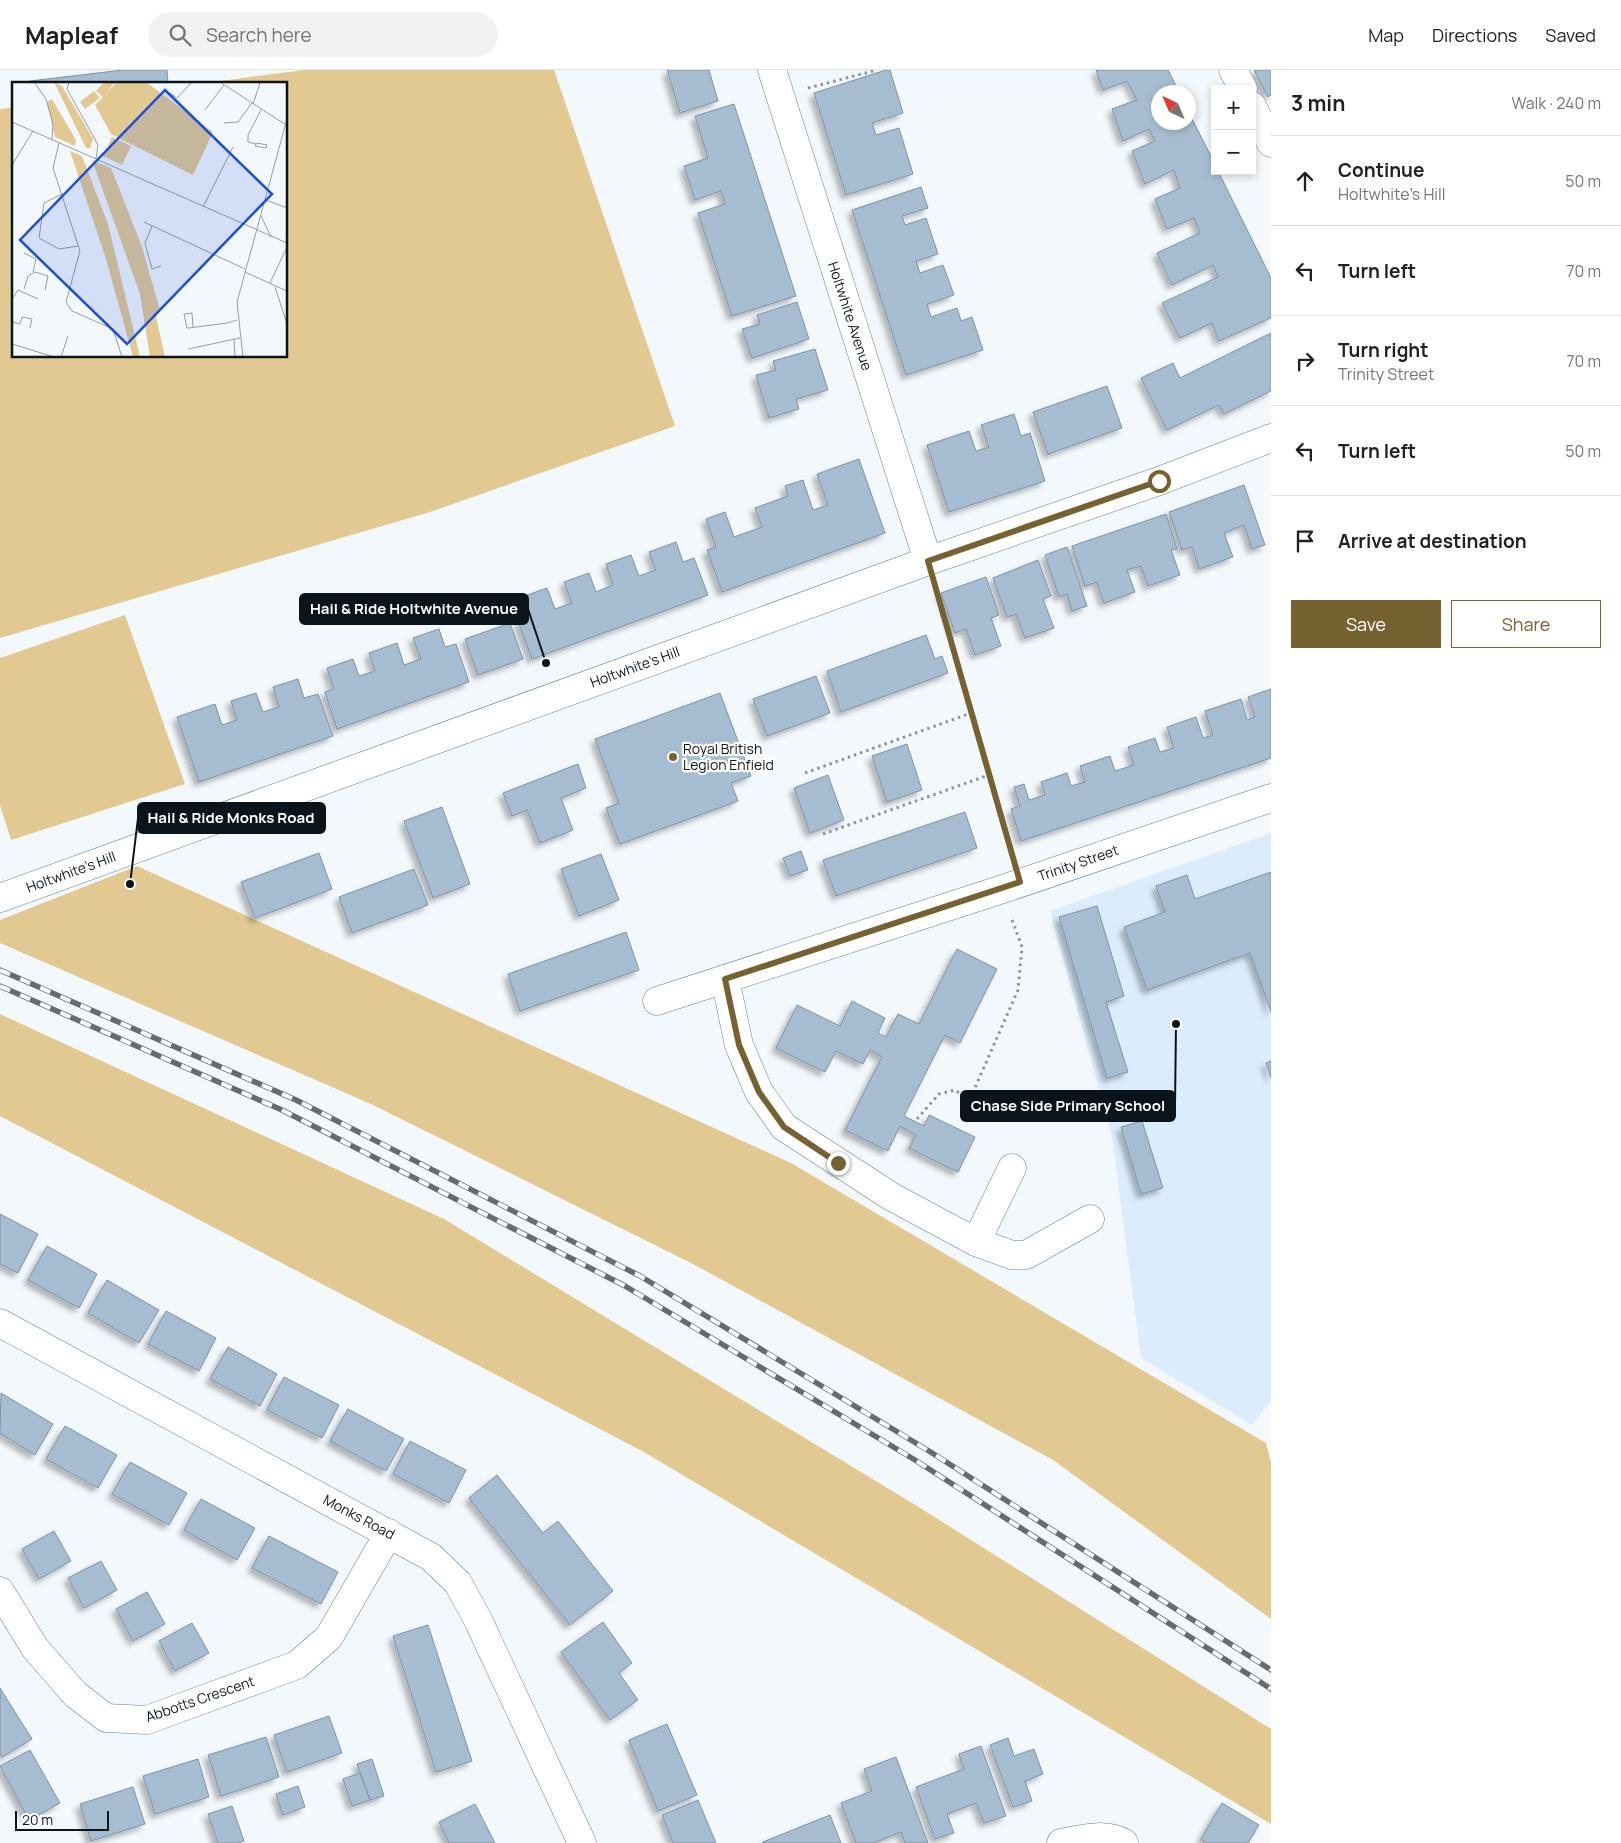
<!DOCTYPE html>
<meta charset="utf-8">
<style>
body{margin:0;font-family:Manrope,sans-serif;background:#f2f2f2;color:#202124}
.controls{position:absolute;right:15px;top:15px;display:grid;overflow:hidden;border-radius:0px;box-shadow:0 2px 8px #0003}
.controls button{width:45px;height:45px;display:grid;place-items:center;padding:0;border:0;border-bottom:1px solid #e0e0e0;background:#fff;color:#202124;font:25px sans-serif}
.compass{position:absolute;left:1151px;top:15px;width:45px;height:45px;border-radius:50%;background:#fff;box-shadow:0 2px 8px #0003;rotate:316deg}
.scale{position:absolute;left:15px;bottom:12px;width:94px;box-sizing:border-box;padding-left:5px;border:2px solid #0b141b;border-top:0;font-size:14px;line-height:18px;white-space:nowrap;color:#0b141b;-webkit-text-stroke:4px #fff;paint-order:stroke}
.stop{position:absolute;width:15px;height:15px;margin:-11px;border:4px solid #766130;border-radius:50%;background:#fff}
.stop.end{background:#766130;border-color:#fff;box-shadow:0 1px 5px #0008}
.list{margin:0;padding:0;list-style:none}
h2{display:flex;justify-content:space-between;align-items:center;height:65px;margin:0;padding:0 20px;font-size:21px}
h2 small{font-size:16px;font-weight:400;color:#757577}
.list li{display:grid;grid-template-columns:32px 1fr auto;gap:15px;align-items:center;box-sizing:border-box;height:90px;padding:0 20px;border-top:1px solid #e0e0e0}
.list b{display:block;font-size:19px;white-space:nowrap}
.list p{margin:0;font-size:16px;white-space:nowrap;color:#757577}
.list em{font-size:16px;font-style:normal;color:#757577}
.actions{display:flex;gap:10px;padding:15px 20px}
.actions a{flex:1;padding:11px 0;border:1px solid #766130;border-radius:0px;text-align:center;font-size:18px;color:#766130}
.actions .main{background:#766130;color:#fff}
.icon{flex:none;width:28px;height:28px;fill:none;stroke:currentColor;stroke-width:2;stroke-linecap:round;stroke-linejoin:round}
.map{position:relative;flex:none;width:1271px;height:1773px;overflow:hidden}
header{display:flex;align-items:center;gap:30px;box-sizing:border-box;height:70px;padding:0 25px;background:#fff;border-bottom:1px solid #e0e0e0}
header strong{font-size:24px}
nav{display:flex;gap:28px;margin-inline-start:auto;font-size:18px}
.search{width:350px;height:45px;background:#f2f2f2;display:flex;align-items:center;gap:12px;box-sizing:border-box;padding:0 18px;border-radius:28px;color:#757577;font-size:19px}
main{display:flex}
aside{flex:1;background:#fff}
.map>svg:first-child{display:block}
.built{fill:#dbedfd}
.green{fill:#e2c992}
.building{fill:#a6bdd1;stroke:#7c93a6;filter:url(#shadow)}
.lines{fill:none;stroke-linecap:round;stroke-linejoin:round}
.minor-casing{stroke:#677e90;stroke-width:29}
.path{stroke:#8d9499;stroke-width:3;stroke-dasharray:2.5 4;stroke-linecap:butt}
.minor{stroke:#fff;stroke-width:28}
.rail-casing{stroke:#646b71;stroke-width:5.5}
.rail{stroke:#fff;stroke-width:4;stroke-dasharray:11;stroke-linecap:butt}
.route{stroke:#766130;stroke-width:6}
.poi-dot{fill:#766130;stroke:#fff;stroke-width:2}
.labels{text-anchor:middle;stroke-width:4.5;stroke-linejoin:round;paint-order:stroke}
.street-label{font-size:14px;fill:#0b141b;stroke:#fff}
.poi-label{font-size:14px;fill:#0b141b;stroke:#fff;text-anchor:start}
.inset-road{fill:none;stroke:#969da2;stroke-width:1}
.view{fill:#1d4ed8;fill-opacity:0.15;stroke:#1d4ed8;stroke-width:2.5}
.inset-edge{fill:none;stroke:#0b141b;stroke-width:2.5}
.leader{fill:none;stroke:#0b141b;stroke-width:2}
.callout-dot{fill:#0b141b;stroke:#fff;stroke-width:2}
.callout{fill:#0b141b;stroke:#0b141b;stroke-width:2}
.callout-label{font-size:15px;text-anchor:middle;font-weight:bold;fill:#fff}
</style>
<header>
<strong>Mapleaf</strong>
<div class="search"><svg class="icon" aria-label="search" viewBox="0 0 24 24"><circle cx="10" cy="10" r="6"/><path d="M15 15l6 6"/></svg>Search here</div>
<nav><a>Map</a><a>Directions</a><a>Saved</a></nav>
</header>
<main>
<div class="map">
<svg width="1271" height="1773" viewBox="0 0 1271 1773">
<defs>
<filter id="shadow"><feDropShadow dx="-4.5" dy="4.5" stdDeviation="2.5" flood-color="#0004"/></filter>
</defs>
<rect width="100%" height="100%" fill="#f3f8fc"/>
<path class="built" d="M1271 763V1331L1252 1355 1141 1288 1112 1067 1050 841Z"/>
<g class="green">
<path d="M304 0H554L675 356 430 442 0 568V39L14 37V286H286V14H197Z"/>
<path d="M125 545 185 714 11 770 0 735V588Z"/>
<path d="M137 796 791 1093 1266 1373 1271 1393V1549L1053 1390 693 1194 371 1034 0 873V850Z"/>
<path d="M0 944 444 1149 917 1436 1271 1659V1754L642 1381 0 1046Z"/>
</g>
<g class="building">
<path d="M123 0H167L168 13 31 14 30 11Z"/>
<path d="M667 0H709L718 31 680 43Z"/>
<path d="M886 0H890L903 43 872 53 876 65 899 58 913 104 846 125 814 23Z"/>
<path d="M1096 0H1168L1179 22H1158V52H1188V41L1215 94V101H1218L1271 208V248L1219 271 1212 253 1180 268 1162 233 1218 207 1213 195 1172 215 1157 183 1200 163 1194 148 1167 159 1155 129 1180 118 1174 100 1145 114 1132 81 1155 71 1149 59 1123 71 1112 39 1137 30 1127 11 1103 20Z"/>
<path d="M1254 0H1271V25L1268 27Z"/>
<path d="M734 34 796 226 732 246 698 143 725 134 721 121 695 130 684 96 708 88 695 46Z"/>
<path d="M921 117 928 138 902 146 905 155 926 148 938 184 916 191 920 203 943 195 954 225 927 234 931 247 957 238 961 251 972 247 983 280 906 305 852 140Z"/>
<path d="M797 232 809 269 752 288 742 259 760 254 757 245Z"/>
<path d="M1271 263V321L1224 344 1219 335 1167 360 1141 308 1173 293 1180 308Z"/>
<path d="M815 279 828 320 796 329 799 339 769 348 756 305 776 300 773 291Z"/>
<path d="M1107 316 1122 358 1048 384 1033 342Z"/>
<path d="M1014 344 1021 366 1030 363 1045 411 949 442 927 375 969 361 976 381 989 377 981 355Z"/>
<path d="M859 389 885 463 722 522 707 480 716 477 706 449 725 442 734 467 762 457 755 438 788 426 785 416 803 410 813 440 828 435 817 404Z"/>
<path d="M1244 415 1265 475 1252 479 1244 455 1224 463 1233 487 1199 499 1192 477 1182 480 1169 442Z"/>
<path d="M1166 444 1177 479 1171 480 1180 505 1148 516 1141 496 1127 500 1135 522 1104 533 1097 512 1085 516 1072 476Z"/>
<path d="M676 472 683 492 694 488 708 525 532 589 518 551 530 547 522 527 547 518 555 539 572 533 564 512 589 503 596 522 613 515 606 494 631 485 639 506 656 500 649 482Z"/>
<path d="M1067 477 1087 536 1072 541 1067 524 1059 527 1045 485Z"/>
<path d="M1038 490 1051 526 1043 529 1054 558 1025 568 1016 544 1007 547 993 508Z"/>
<path d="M986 507 999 545 991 548 1001 576 975 585 966 559 955 563 941 523Z"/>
<path d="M510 553 523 589 478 605 465 569Z"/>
<path d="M439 559 445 577 456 574 469 612 337 659 325 622 334 619 327 598 353 589 359 606 375 601 369 583 397 573 404 595 421 589 413 568Z"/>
<path d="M926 565 935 589 942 586 948 603 841 642 827 601Z"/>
<path d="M816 606 830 643 767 666 753 629Z"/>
<path d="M298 609 304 628 318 624 333 666 199 712 177 647 215 634 222 655 237 650 231 631 256 623 263 642 279 637 273 617Z"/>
<path d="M1271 619V688L1021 771 1011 739 1020 736 1014 717 1024 714 1029 730 1045 725 1041 712 1067 703 1071 716 1085 712 1080 696 1110 686 1115 701 1134 695 1128 677 1155 668 1160 682 1174 678 1167 657 1196 647 1203 668 1213 665 1205 641 1241 629 1247 650 1255 647 1248 627Z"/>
<path d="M720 623 751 706 731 713 738 731 620 774 606 738 619 733 595 669Z"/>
<path d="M907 674 922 720 887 732 872 686Z"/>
<path d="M578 694 586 718 561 728 573 760 540 773 527 740 512 746 503 723Z"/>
<path d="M828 705 844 750 810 763 794 718Z"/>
<path d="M442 737 470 814 433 828 404 751Z"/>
<path d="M965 742 977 778 836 826 823 790Z"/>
<path d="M801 781 808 800 790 806 783 788Z"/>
<path d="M319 783 332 819 255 848 241 812Z"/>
<path d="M601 784 619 830 579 846 561 799Z"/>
<path d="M414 799 428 835 352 863 339 827Z"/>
<path d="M1271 802V942L1250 883 1147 920 1124 857 1165 842 1156 816 1187 805 1195 829Z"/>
<path d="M1097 836 1124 926 1106 932 1128 1002 1107 1008 1059 847Z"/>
<path d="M626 862 639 900 520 941 508 904Z"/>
<path d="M957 879 997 899 960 973 945 965 904 1046 924 1056 929 1045 975 1067 958 1102 909 1078 916 1065 900 1056 888 1081 845 1060 882 987 870 980 863 994 836 981 825 1002 776 978 797 935 840 956 852 931 885 948 878 963 886 967 898 944 919 954Z"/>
<path d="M1271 991V1008L1266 993Z"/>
<path d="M1142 1051 1163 1118 1141 1124 1121 1057Z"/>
<path d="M0 1144 38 1164 18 1203 0 1194Z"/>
<path d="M47 1176 97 1204 79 1238 28 1210Z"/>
<path d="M107 1210 159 1240 139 1273 88 1243Z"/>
<path d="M166 1241 216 1268 199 1301 148 1274Z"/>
<path d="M228 1277 277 1304 260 1336 210 1309Z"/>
<path d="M284 1307 339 1335 322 1368 267 1340Z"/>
<path d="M1 1323 53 1354 35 1385 0 1363Z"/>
<path d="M348 1339 404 1369 386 1401 330 1371Z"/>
<path d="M65 1356 117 1385 98 1418 46 1389Z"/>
<path d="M410 1371 466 1400 449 1433 393 1404Z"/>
<path d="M130 1392 187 1423 169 1455 112 1424Z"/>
<path d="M497 1405 543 1463 558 1451 613 1521 570 1555 469 1428Z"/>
<path d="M201 1429 255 1458 237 1490 184 1460Z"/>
<path d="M54 1461 71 1491 39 1509 22 1479Z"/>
<path d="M269 1466 338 1502 321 1534 252 1498Z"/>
<path d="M101 1491 117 1520 84 1538 68 1508Z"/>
<path d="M147 1522 165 1554 133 1571 116 1539Z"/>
<path d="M603 1552 632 1593 619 1603 638 1630 610 1650 561 1582Z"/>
<path d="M192 1553 209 1583 175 1601 159 1571Z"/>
<path d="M428 1555 472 1691 436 1702 393 1566Z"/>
<path d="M0 1618 32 1669 2 1687 0 1683Z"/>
<path d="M329 1646 342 1683 287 1702 274 1665Z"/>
<path d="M667 1654 697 1725 658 1741 629 1670Z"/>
<path d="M266 1667 279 1707 221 1726 208 1685Z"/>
<path d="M1008 1668 1014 1686 1034 1679 1043 1704 1025 1711 1032 1731 1013 1737 990 1675Z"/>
<path d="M981 1676 1006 1746 984 1753 976 1733 947 1744 954 1763 935 1769 916 1717 964 1699 959 1684Z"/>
<path d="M30 1680 60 1733 29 1750 0 1696Z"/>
<path d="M896 1687 928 1773H905L901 1762 874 1773H856L841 1733 872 1721 864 1699Z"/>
<path d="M198 1689 209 1727 155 1744 143 1706Z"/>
<path d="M372 1689 384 1726 370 1730 357 1694Z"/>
<path d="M360 1703 370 1730 352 1736 343 1709Z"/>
<path d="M298 1716 305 1737 283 1745 276 1724Z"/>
<path d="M133 1717 145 1754 91 1771 80 1734Z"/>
<path d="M698 1730 716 1773H673L662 1745Z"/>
<path d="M1222 1733 1259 1755 1248 1773H1207L1201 1769Z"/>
<path d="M475 1734 495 1773H449L439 1752Z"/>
<path d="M232 1736 244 1771 238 1773H218L208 1744Z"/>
<path d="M830 1745 841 1773H763V1772Z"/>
</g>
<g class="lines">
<g class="minor-casing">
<g id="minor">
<path d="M772 0 928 491"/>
<path d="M1233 0 1243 19"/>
<path d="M1252 36 1271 73"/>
<path d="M0 828 928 491 1159 411 1271 368"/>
<path d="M725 909 739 975 759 1022 784 1057 892 1127 976 1172 1012 1098"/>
<path d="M657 931 1003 819 1271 728"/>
<path d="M976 1172 1012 1185H1026L1090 1149"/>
<path d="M0 1253 431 1487 458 1513 479 1552 582 1773"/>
<path d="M0 1521 35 1578 75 1624 106 1648 147 1650 297 1595 329 1567 389 1463"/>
<path d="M1061 1773C1082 1769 1104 1762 1124 1773"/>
</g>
</g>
<g class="path">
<path d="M808 18 877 0"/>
<path d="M936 520 1012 785"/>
<path d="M805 703 971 643"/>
<path d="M823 764 989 705"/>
<path d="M970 1029 1018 920 1022 877 1011 847"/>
<path d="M917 1049 939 1024 955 1020 993 1046"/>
</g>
<use href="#minor" class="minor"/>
<g class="rail-casing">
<g id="rail">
<path d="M0 900 296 1030 640 1206 929 1381 1271 1600"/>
<path d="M0 916 282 1040 625 1216 915 1390 1271 1619"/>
</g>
</g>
<use href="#rail" class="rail"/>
</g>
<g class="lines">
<path class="route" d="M838 1093 784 1057 759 1022 739 975 725 909 1020 812 928 491 1159 411"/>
</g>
<circle class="poi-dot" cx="673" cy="687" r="5"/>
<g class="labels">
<g class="street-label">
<text transform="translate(850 246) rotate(72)" y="5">Holtwhite Avenue</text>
<text transform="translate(635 597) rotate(-20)" y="5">Holtwhite's Hill</text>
<text transform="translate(1078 793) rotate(-19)" y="5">Trinity Street</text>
<text transform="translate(71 802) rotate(-20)" y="5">Holtwhite's Hill</text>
<text transform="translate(359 1447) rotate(28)" y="5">Monks Road</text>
<text transform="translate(200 1629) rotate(-19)" y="5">Abbotts Crescent</text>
</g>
<g class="poi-label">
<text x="683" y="684">Royal British<tspan x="683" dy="16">Legion Enfield</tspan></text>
</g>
</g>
<g transform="translate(12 12)">
<rect width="275" height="275" fill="#f3f8fc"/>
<path d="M42 0 50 4 81 57 78 66H74ZM92 0H103L94 11 105 0H134L201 50 181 93 99 52 83 23 91 15 84 9ZM82 9 88 16 73 27 68 20ZM40 17 64 58 63 64 43 55 35 20ZM100 55 119 64 110 83 91 74ZM58 69 70 74 96 142 128 275H121L94 177ZM80 78 99 86 130 165 148 228 144 235 153 275H138L128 212Z" fill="#e2c992"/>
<path class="inset-road" d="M22 0 34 17 41 42 40 58M57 0 55 7 86 63 84 77M208 0 274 43M158 11 165 16 180 0M241 22 248 1M193 28 212 3M0 40 275 161M212 41 226 40 240 21M47 61 41 86 68 169 54 220 60 229 101 247 110 275M245 61 255 63 254 66 243 64ZM244 62 236 60V53L249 28M0 83 21 49M50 112 32 121 27 156 47 167 66 164M254 118 275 126M191 125 221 65M249 134 259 155M132 140 233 187M140 144 133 161 140 187 149 184M12 171 24 177 21 190M233 190 275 209M258 201 275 165M263 205 275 242M12 207 16 194 23 190 36 194 33 208M0 217 6 208 26 217M0 240 8 242 10 235 20 237 18 246M181 245 180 231 172 232 175 246H177L215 241 225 238M222 257 223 275M0 262 42 275M176 267 228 256M49 275 56 254M231 275 225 220 275 37"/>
<path class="view" d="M153 8 260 112 115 262 8 158Z"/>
<rect width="275" height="275" class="inset-edge"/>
</g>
<path class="leader" d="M546 593L528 539M130 814L138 748M1176 954L1175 1036"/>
<g class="callout-dot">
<circle cx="546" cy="593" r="5"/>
<circle cx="130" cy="814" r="5"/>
<circle cx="1176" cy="954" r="5"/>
</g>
<g class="callout">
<rect x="300" y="524" width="228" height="30" rx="5"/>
<rect x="138" y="733" width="187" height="30" rx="5"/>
<rect x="961" y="1021" width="214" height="30" rx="5"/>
</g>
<g class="callout-label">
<text x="414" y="544">Hail &amp; Ride Holtwhite Avenue</text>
<text x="231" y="753">Hail &amp; Ride Monks Road</text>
<text x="1068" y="1041">Chase Side Primary School</text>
</g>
</svg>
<div class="controls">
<button>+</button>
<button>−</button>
</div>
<svg class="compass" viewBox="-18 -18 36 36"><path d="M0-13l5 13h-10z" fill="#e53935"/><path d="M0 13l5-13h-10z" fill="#757577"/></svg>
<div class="scale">20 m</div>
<div class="stop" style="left:1159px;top:411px"></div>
<div class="stop end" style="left:838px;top:1093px"></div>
</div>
<aside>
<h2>3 min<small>Walk · 240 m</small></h2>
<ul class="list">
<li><svg class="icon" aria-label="ahead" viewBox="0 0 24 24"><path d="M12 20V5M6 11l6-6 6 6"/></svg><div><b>Continue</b><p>Holtwhite's Hill</p></div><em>50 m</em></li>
<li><svg class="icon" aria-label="left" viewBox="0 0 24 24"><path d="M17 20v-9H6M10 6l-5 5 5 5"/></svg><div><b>Turn left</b></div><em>70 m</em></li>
<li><svg class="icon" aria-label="right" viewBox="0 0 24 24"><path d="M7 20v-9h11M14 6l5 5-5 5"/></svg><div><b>Turn right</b><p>Trinity Street</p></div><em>70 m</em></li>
<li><svg class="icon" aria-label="left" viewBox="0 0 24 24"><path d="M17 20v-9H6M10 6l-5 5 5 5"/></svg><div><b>Turn left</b></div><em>50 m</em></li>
<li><svg class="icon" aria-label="arrive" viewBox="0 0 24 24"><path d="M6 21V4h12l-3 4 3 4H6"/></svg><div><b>Arrive at destination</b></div></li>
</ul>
<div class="actions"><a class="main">Save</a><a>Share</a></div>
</aside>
</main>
